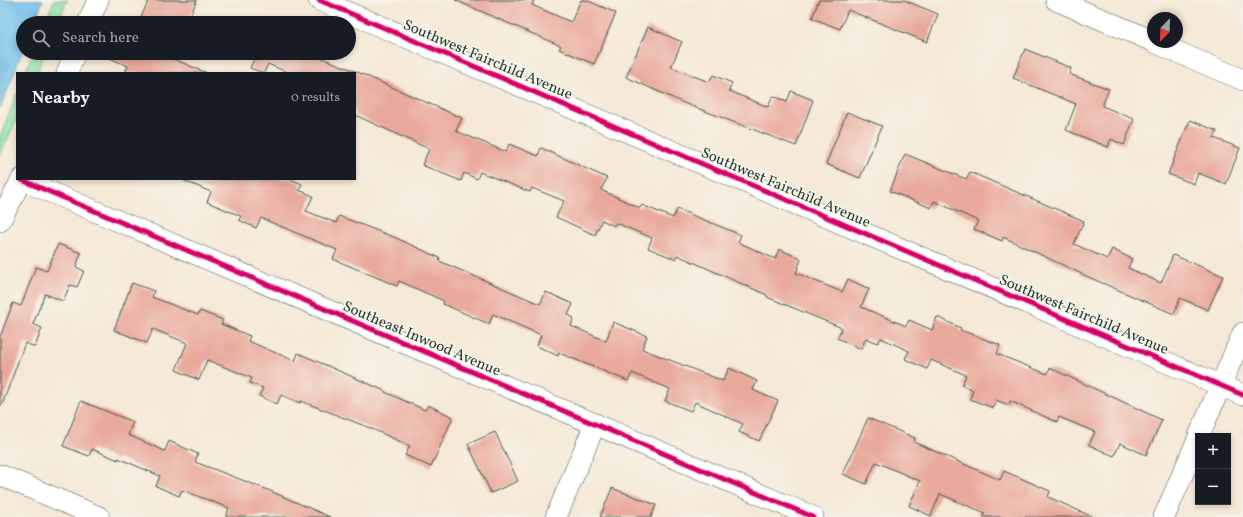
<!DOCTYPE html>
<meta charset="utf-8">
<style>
body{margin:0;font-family:Vollkorn,serif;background:#20242c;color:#f1f3f6}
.controls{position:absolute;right:12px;bottom:12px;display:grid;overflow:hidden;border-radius:0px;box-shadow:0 2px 6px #0003}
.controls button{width:36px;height:36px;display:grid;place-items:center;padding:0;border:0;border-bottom:1px solid #363941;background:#171b24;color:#f1f3f6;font:20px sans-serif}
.compass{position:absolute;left:1147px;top:12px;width:36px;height:36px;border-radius:50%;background:#171b24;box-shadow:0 2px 6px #0003;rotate:203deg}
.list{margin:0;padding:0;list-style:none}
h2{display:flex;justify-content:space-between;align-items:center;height:52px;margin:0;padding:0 16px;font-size:17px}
h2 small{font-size:13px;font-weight:400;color:#9ea1a6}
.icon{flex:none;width:22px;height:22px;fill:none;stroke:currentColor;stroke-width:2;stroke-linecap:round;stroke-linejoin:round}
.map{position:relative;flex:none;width:1243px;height:517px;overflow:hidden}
.search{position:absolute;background:#171b24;box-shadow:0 2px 6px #0003;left:16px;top:16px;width:340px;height:44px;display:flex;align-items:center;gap:10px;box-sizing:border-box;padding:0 14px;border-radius:22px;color:#9ea1a6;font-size:15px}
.panel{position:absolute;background:#171b24;box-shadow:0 2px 6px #0003;left:16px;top:72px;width:340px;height:108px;border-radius:0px}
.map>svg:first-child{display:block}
.green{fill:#8ae1a5;stroke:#548f6c}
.water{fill:#6ebfea;stroke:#467e8f}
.building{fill:#e9a99c}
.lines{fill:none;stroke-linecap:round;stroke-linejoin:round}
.minor-casing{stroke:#3f574c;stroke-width:22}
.minor{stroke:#fff;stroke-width:21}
.cycleway-casing{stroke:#f7f3e8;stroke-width:8}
.cycleway{stroke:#d6006c;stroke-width:5}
.labels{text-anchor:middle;stroke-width:3.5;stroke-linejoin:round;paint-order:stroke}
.street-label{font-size:15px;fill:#1f3d34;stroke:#f7f3e8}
</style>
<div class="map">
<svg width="1243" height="517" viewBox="0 0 1243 517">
<rect width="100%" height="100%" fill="#f7f3e8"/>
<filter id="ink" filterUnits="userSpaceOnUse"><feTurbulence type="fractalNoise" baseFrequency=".025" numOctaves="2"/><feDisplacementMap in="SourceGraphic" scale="8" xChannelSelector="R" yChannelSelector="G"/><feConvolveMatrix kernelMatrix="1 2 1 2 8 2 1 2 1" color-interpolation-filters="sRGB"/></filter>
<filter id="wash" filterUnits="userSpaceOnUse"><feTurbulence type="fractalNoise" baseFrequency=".012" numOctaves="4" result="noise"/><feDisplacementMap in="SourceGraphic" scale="16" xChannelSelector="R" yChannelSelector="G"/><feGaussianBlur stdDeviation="0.9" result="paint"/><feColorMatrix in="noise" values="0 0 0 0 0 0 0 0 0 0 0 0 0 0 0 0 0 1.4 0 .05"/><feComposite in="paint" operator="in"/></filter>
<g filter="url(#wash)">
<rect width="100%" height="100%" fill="#f5e8d6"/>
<g class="green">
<path d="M54 0H67L58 23H45Z"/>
<path d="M33 53H45L37 73H25Z"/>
<path d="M17 93V118L0 156V137Z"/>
</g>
<path class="water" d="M0 0H43L34 23H23V50L0 109Z"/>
<g id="blocks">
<g class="building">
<path d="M149 0H197L187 23H138Z"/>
<path d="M455 0H534L532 5 571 22 581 0H586L616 13 594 64 559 49 561 46Z"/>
<path d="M819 0H904L938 14 927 42 848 10 840 29 812 18Z"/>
<path d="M648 27 682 42 671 67 709 82 713 75 732 83 729 91 768 107 773 96 787 102 791 91 813 100 796 146 684 103 626 77Z"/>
<path d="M1025 49 1071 68 1069 74 1109 89 1102 106 1134 119 1124 145 1111 139 1108 147 1066 130 1076 104 1013 78Z"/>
<path d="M98 53H159L207 73H125L128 66Z"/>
<path d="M242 53H309L355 71 462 118 456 131 506 152 509 144 538 156 541 148 607 178 601 190 640 208 642 205 673 218 677 209 741 235 738 242 775 259 779 249 801 259 796 273 842 292 848 279 869 289 861 307 906 326 909 320 932 330 937 317 961 328 960 330 1000 345 997 354 1047 374 1050 368 1162 420 1146 455 1120 443 1114 456 1089 445 1095 432 1059 417 1057 422 1010 401 1009 405 996 400 993 408 970 399 973 390 962 385 966 375 931 360 927 369 905 359 909 351 881 338 878 343 866 338 861 349 837 338 842 328 767 297V295L677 255 675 259 648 248 652 238 616 223 614 226 602 220 595 235 556 217 564 201 532 188 530 192 480 172 477 179 464 173 461 181 422 165 429 149 355 115V73H289L268 64 264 73 250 68 254 59Z"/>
<path d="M847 112 882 126 860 178 826 164Z"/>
<path d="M1190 120 1217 131 1214 138 1240 148 1226 184 1198 173 1194 184 1168 174Z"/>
<path d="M905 154 966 179 970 172 1084 221 1074 244 1107 259 1112 249 1132 259 1128 268 1161 283 1173 255 1223 276 1208 310 1180 298 1174 314 1086 276 1003 237 1002 241 974 229 978 221 934 201 931 208 890 191Z"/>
<path d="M180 179H290L302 184 299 190 313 196 306 211 336 223 339 216 396 238 440 258 439 261 540 304 546 292 573 304 568 315 574 318 571 326 606 341 613 322 647 336 642 349 723 381 729 368 757 381 753 390 778 401 759 441 739 432 743 424 695 402 691 411 665 401 670 389 632 373 628 381 559 353 558 356 537 346 541 335 493 314 489 324 443 304 444 301 399 281 397 286 333 259 337 250 261 218 256 228 239 220 241 216 207 202 211 192Z"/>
<path d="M58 244 81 253 76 267 84 271 77 287 70 285 63 301 45 294 33 324 42 328 35 347 25 343 2 405H0V337L13 303 21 306 36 267 47 271Z"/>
<path d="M132 283 154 291 152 297 198 315 200 311 223 320 221 324 250 336 248 341 295 361 298 353 385 391V392L425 410 428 405 453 417 431 467 405 455 410 446 370 428 301 401 300 403 281 395 277 404 259 396 263 388 250 383 252 378 207 360 199 380 176 370 187 343 153 329 147 343 114 330Z"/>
<path d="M81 401 133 422 128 435 165 451 169 441 198 454 195 462 268 490 330 517H226L229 508 182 490 179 496 156 486 160 476 118 458V460L92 449 89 456 63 446Z"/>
<path d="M868 418 915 438 914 442 1000 480 1004 471 1050 491 1048 497 1093 517H983L985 513 940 494 931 516 909 506 920 481 876 462 866 484 843 474Z"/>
<path d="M495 432 518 481 491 493 468 444Z"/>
<path d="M612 488 656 505 651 517H600Z"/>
</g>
</g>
</g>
<g filter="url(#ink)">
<use href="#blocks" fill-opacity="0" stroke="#3f574c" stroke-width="1"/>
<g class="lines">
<g class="minor-casing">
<g id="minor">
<path d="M319 0 1243 395"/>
<path d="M1056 0 1153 41"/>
<path d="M88 23 98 0"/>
<path d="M1154 42 1243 80"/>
<path d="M67 73 75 53"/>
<path d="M22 180 813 517"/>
<path d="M0 221 22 179"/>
<path d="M1199 436 1243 333"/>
<path d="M0 475 99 517"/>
<path d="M556 517 595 424"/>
<path d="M1164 517 1198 439"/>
</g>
</g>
<use href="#minor" class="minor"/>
<g class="cycleway-casing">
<g id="cycleway">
<path d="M319 0 1243 395"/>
<path d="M22 180 813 517"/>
</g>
</g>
<use href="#cycleway" class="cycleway"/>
</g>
</g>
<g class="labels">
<g class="street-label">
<text transform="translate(488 59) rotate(23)" y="5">Southwest Fairchild Avenue</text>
<text transform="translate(786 187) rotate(23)" y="5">Southwest Fairchild Avenue</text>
<text transform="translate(1084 314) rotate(23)" y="5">Southwest Fairchild Avenue</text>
<text transform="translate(422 338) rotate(23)" y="5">Southeast Inwood Avenue</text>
</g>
</g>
</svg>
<div class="controls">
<button>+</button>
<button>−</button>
</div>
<svg class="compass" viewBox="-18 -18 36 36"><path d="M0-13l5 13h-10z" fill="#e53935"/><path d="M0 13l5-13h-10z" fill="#9ea1a6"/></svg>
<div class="search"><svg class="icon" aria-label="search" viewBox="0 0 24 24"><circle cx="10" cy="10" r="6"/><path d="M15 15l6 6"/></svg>Search here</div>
<section class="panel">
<h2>Nearby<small>0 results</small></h2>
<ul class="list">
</ul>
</section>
</div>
